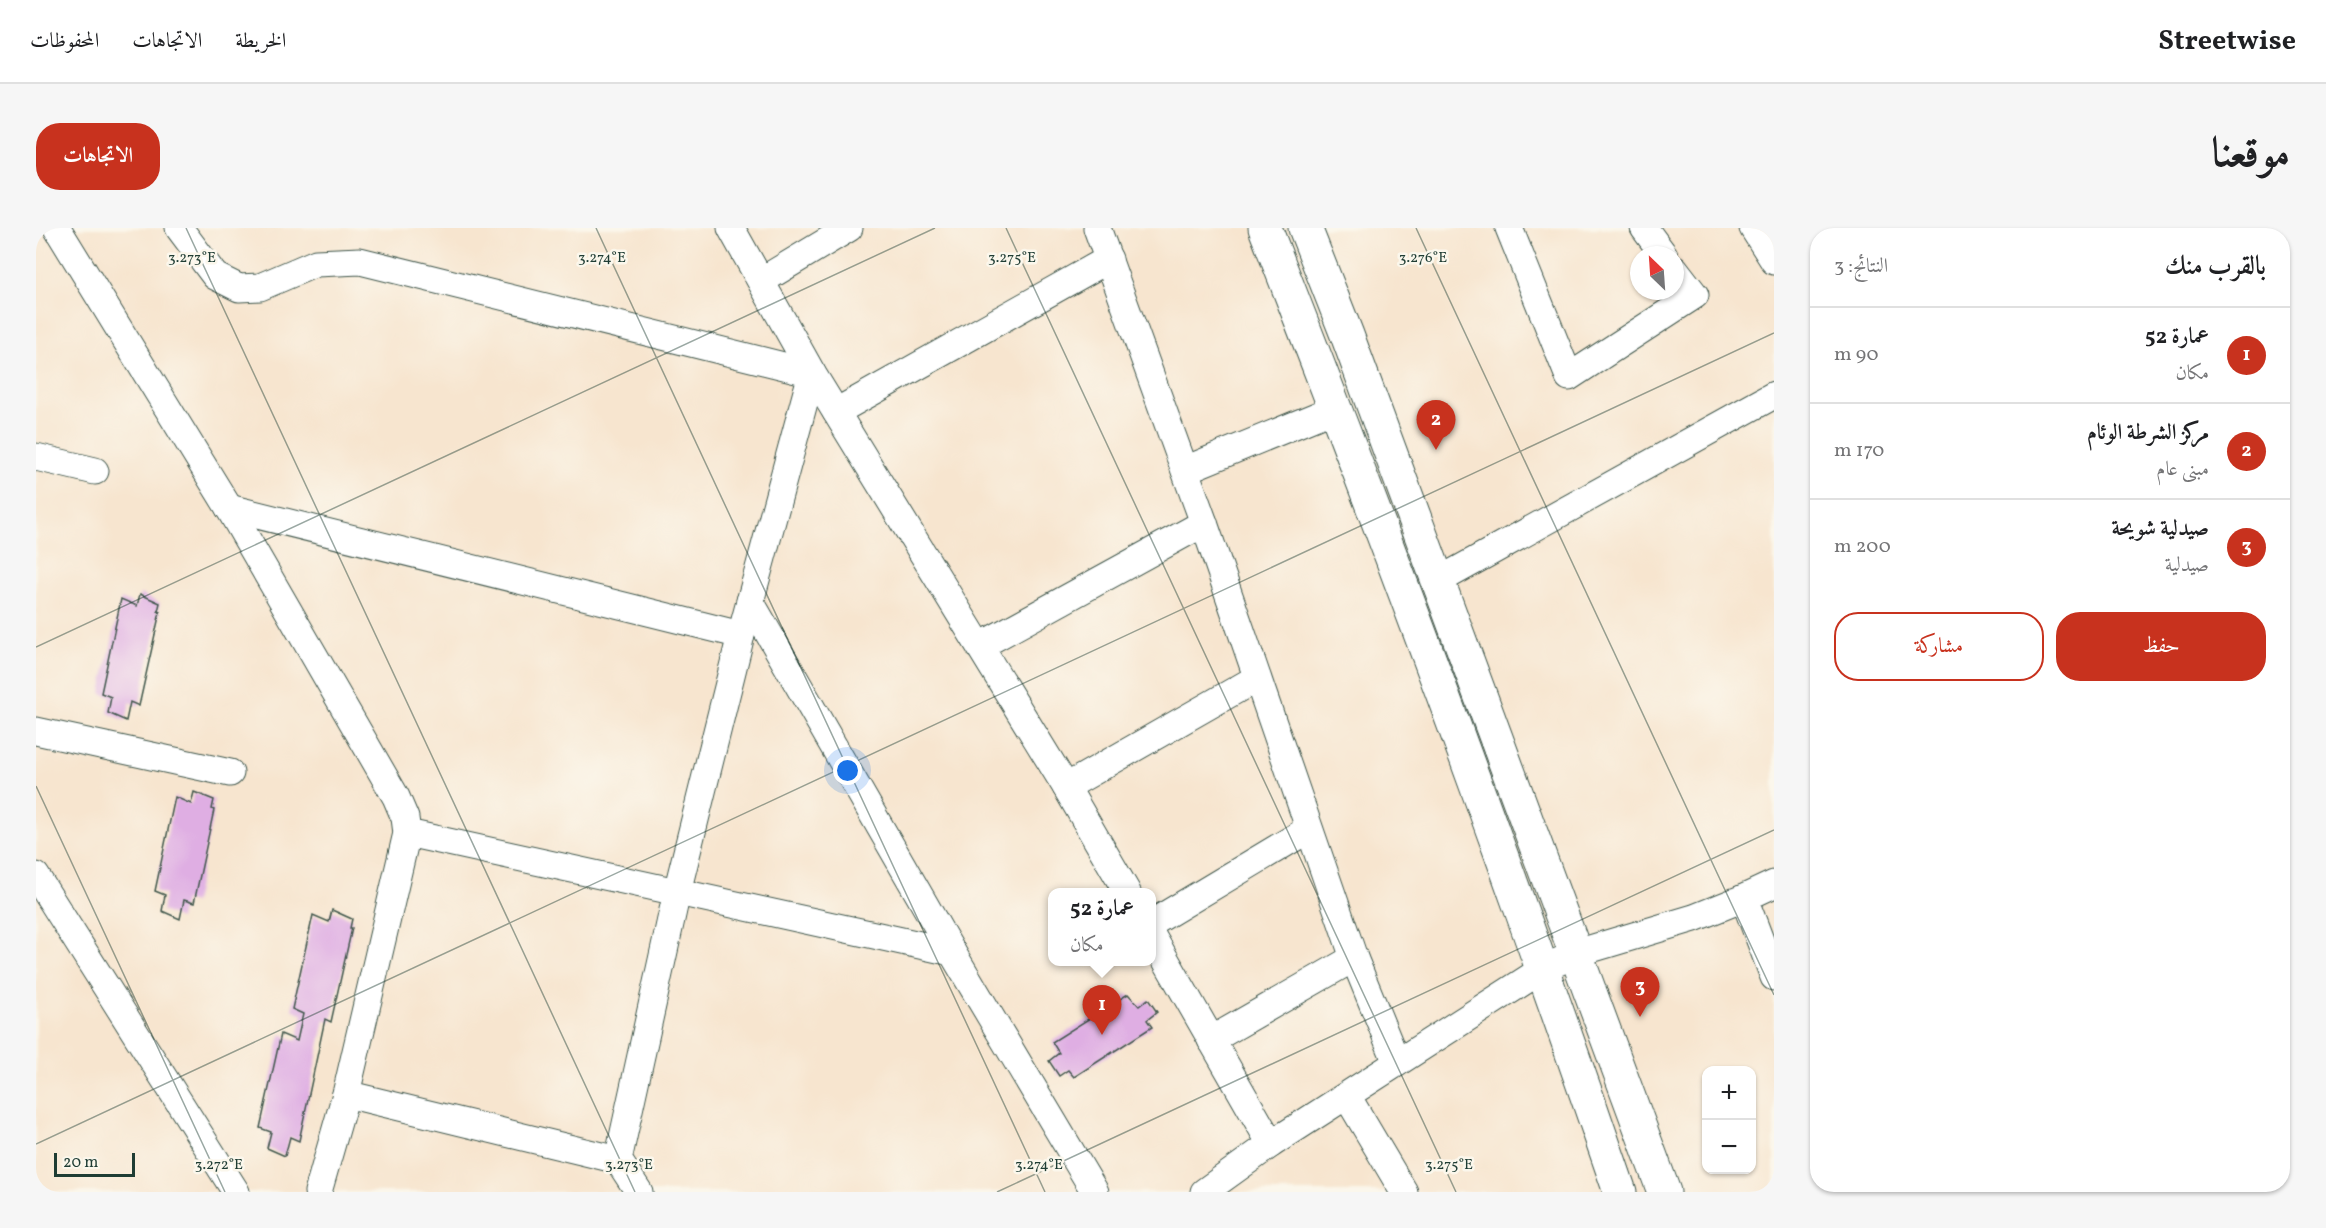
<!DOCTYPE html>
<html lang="ar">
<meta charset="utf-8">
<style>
body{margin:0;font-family:Vollkorn,Amiri,serif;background:#f6f6f6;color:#202124;direction:rtl}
.controls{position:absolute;right:18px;bottom:18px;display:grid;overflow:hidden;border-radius:12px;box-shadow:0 2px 4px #0004}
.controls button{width:54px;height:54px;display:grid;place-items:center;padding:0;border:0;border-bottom:2px solid #e0e0e0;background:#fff;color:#202124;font:30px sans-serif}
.compass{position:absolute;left:1594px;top:18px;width:54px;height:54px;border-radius:50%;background:#fff;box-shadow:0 2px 4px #0004;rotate:335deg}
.scale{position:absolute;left:18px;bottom:15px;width:81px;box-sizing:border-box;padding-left:6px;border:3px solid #1f3d34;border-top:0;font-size:16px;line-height:21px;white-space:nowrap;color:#1f3d34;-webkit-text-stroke:4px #fbf7ec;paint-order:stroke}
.you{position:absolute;left:812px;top:543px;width:21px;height:21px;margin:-15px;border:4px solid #fff;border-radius:50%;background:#1a73e8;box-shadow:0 0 0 9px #1a73e833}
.badge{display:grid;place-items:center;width:39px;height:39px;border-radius:50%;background:#c8321e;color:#fff;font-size:20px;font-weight:700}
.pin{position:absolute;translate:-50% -50px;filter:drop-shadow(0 2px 3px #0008)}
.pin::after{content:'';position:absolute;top:32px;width:21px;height:18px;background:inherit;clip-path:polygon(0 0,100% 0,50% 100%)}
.popup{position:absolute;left:1012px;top:660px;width:108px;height:78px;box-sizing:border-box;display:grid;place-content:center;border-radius:12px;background:#fff;filter:drop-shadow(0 2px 4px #0005);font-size:20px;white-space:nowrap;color:#757577}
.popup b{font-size:22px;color:#202124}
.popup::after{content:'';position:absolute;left:50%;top:100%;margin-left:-12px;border:12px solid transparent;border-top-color:#fff}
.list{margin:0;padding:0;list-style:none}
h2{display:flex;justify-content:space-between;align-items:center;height:78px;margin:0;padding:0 24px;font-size:26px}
h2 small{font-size:20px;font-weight:400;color:#757577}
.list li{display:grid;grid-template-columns:39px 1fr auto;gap:18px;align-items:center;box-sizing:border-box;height:96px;padding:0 24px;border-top:2px solid #e0e0e0}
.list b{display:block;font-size:22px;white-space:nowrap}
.list p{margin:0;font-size:20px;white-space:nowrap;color:#757577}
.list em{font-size:20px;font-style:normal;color:#757577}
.actions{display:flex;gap:12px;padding:18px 24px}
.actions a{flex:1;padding:14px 0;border:2px solid #c8321e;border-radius:24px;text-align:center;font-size:21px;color:#c8321e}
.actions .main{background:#c8321e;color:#fff}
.map{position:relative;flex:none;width:1738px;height:964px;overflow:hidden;direction:ltr;border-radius:24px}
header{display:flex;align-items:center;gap:36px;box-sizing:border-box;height:84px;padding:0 30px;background:#fff;border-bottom:2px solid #e0e0e0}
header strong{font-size:28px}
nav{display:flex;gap:33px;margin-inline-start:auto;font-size:21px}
.intro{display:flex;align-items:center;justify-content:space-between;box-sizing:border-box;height:144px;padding:0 36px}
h1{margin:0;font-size:42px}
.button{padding:15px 27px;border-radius:24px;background:#c8321e;color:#fff;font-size:21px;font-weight:700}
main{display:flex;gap:36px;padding:0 36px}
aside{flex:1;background:#fff;border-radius:24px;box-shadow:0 2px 4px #0004}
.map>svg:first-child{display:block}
.building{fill:#dfaee3}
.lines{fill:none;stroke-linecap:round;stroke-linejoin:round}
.minor-casing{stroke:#3f564b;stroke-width:29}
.major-casing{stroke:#3f564b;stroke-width:35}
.minor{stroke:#fff;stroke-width:27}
.major{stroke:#fff;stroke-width:33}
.ticks{fill:none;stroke:#1f3d34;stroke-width:1.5;stroke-opacity:0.45}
.ticks-label{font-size:15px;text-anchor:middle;fill:#1f3d34;stroke:#fbf7ec;stroke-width:5;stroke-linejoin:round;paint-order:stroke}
</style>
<header>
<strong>Streetwise</strong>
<nav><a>الخريطة</a><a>الاتجاهات</a><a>المحفوظات</a></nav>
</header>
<div class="intro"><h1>موقعنا</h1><a class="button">الاتجاهات</a></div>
<main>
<aside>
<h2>بالقرب منك<small>النتائج: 3</small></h2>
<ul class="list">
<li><span class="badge">1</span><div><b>عمارة 52</b><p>مكان</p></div><em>90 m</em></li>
<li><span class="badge">2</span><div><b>مركز الشرطة الوئام</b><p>مبنى عام</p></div><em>170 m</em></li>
<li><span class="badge">3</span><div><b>صيدلية شويحة</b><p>صيدلية</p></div><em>200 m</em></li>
</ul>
<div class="actions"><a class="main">حفظ</a><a>مشاركة</a></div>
</aside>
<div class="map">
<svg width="1738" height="964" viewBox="0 0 1738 964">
<rect width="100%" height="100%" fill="#fbf7ec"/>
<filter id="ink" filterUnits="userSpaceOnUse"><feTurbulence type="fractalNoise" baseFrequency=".0167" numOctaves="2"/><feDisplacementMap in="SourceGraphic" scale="12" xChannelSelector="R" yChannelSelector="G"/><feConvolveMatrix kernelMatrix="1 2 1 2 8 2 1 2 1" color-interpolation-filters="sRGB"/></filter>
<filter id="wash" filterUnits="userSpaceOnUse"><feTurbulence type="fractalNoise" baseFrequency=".008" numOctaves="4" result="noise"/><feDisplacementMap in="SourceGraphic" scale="24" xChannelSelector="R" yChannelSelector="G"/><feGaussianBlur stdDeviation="1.35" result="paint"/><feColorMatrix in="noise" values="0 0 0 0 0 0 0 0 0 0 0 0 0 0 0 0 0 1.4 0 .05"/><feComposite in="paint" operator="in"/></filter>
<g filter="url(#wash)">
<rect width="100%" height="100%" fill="#f7e5cf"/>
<g id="blocks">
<g class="building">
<path d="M104 366 124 375 122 383 124 384 103 478 94 474 90 493 72 485 75 469 65 465 85 371 101 378Z"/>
<path d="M158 564 178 572 176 581 178 582 158 675 148 672 144 691 126 683 129 667 119 663 139 569 155 576Z"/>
<path d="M296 682 316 691 314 700H316L295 794 289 791 263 913 254 909 249 928 231 920 235 904 224 900 245 806 261 813 267 786 256 781 277 687 293 694Z"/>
<path d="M1092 766 1103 778 1112 771 1121 784 1111 792 1116 799 1038 849 1032 842 1023 848 1013 833 1023 825 1016 814Z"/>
</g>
</g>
</g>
<g filter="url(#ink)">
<use href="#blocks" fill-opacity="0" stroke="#3f564b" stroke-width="1.5"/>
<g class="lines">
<g class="minor-casing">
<g id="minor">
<path d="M21 0 193 280 360 569 369 590 371 605 916 724 1059 964"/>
<path d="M143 0 179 48 203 60 224 59 280 35 324 33 776 145 705 407 641 664 582 932"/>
<path d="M695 0 776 145 1030 559 1091 664"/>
<path d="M1061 0 1168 295 1318 730 1361 835"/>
<path d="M1473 0 1533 149 1659 67 1639 41"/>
<path d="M1608 0 1628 27"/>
<path d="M1717 0 1738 33"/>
<path d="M725 53 813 0"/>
<path d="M800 184 1073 31"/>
<path d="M0 229 59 243"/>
<path d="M1149 242 1300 180"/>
<path d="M193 280 705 407"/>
<path d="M1402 353 1738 167"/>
<path d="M714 373 916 724"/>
<path d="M944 418 1168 295"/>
<path d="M0 503 194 545"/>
<path d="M1030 559 1221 450"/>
<path d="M0 648 200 964"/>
<path d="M1708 670 1738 656"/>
<path d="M1116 695 1273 601"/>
<path d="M1116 708 1235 916"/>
<path d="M1175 812 1318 730"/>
<path d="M310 866 582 932 603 964"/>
<path d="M1311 868 1368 964"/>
<path d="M282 964 310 866 371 605"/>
<path d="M1168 964 1235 916 1507 741 1541 725 1658 690 1708 670 1738 749"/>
</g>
</g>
<g class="major-casing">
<g id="major">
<path d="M1229 0C1354 319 1473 640 1584 964"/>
<path d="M1269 0 1311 107 1628 964"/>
</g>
</g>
<use href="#minor" class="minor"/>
<use href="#major" class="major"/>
</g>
</g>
<path class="ticks" d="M150 0 599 964M560 0 1009 964M970 0 1420 964M1380 0 1738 767M0 419 899 0M0 558 189 964M0 916 1738 105M961 964 1738 602"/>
<g class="ticks-label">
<text x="1387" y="34">3.276°E</text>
<text x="156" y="34">3.273°E</text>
<text x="566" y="34">3.274°E</text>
<text x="976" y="34">3.275°E</text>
<text x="183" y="941">3.272°E</text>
<text x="593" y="941">3.273°E</text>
<text x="1003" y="941">3.274°E</text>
<text x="1413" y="941">3.275°E</text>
</g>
</svg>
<div class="controls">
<button>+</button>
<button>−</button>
</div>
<svg class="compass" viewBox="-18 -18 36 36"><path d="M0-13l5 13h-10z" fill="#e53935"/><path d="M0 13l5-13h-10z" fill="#757577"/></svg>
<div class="scale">20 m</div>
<div class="you"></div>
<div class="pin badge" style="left:1066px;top:807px">1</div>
<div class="popup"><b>عمارة 52</b>مكان</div>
<div class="pin badge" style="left:1400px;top:222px">2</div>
<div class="pin badge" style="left:1604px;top:789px">3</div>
</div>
</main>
